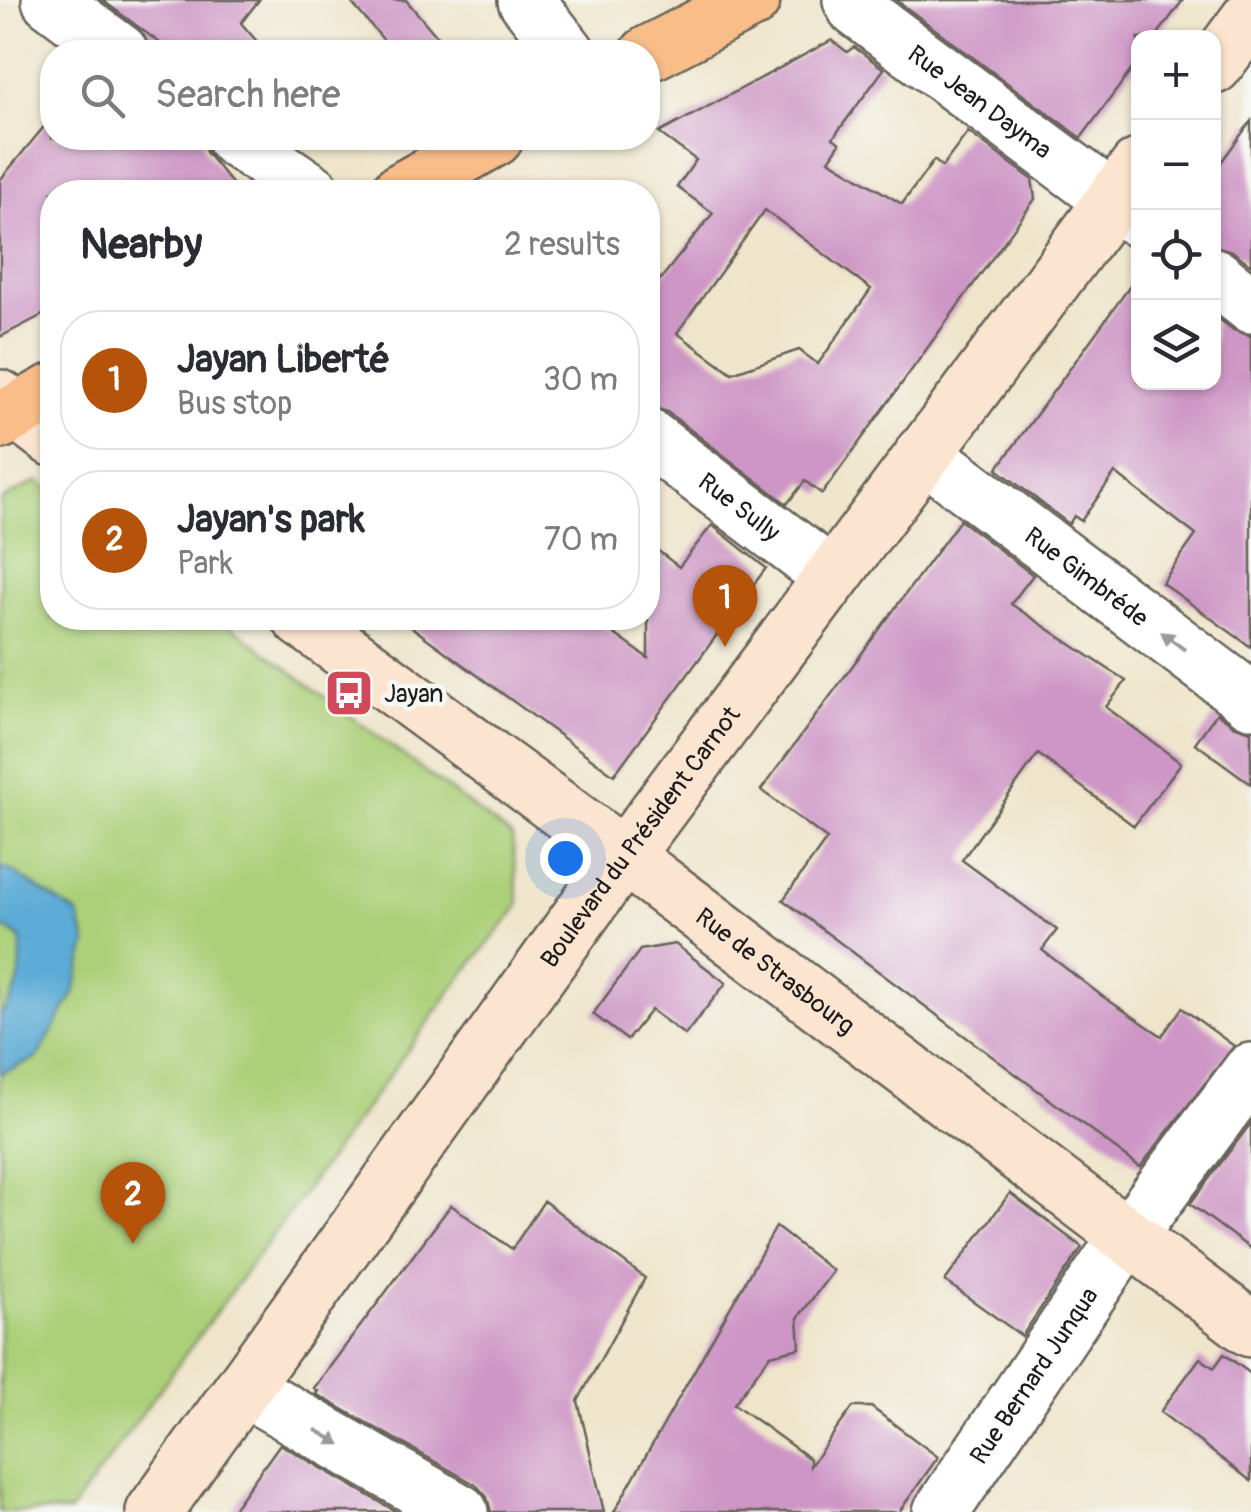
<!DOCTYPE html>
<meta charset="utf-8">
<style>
body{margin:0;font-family:Pangolin,sans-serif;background:#f7f7f7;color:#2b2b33}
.controls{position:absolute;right:30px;top:30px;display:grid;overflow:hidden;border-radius:20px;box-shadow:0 2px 8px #0004}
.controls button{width:90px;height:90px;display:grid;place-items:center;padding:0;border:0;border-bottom:2px solid #e1e1e2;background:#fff;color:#2b2b33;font:50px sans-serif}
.you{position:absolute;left:565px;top:858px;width:35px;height:35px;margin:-25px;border:8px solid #fff;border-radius:50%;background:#1a73e8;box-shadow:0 0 0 15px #1a73e833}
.badge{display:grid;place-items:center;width:65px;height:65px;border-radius:50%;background:#b45309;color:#fff;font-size:32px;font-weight:700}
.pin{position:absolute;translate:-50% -82px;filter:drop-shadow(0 2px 5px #0008)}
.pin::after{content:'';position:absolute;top:52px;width:35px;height:30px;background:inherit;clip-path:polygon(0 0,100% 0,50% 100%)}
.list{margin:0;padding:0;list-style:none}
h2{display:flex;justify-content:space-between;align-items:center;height:130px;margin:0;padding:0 40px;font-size:42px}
h2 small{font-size:32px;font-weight:400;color:#7c7c81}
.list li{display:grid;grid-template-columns:65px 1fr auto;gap:30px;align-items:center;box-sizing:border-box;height:140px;margin:0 20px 20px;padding:0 20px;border:2px solid #e1e1e2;border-radius:40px}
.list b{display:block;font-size:38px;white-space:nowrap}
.list p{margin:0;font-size:32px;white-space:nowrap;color:#7c7c81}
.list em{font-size:32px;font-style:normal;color:#7c7c81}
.icon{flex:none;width:55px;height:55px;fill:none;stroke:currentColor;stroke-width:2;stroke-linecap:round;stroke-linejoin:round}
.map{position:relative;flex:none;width:1251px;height:1512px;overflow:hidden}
.search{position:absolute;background:#fff;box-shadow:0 2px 8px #0004;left:40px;top:40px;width:620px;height:110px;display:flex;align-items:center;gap:25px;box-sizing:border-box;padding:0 35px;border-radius:40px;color:#7c7c81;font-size:38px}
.panel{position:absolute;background:#fff;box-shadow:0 2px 8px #0004;left:40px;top:180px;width:620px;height:450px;border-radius:40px}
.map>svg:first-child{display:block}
.green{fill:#acd079;stroke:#64764a;stroke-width:2.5}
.water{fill:#5cabd6;stroke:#3c6479;stroke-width:2.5}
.building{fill:#ce96c6;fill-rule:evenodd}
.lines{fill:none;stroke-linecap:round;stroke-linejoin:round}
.street-casing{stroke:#666259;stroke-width:60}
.secondary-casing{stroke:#666259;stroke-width:60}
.primary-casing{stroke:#666259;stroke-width:60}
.street{stroke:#fff;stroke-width:55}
.secondary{stroke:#fce5d0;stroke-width:55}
.primary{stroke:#f8bd89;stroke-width:55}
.oneway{fill:#999}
.labels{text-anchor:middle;stroke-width:9;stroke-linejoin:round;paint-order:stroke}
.street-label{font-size:25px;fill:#1c1c1c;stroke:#f6f6f2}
.poi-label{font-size:25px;fill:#1c1c1c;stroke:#f6f6f2;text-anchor:start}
</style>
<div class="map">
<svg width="1251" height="1512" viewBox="0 0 1251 1512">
<rect width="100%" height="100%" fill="#f6f6f2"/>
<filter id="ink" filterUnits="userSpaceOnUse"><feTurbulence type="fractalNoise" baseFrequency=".01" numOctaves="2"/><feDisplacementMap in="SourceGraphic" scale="20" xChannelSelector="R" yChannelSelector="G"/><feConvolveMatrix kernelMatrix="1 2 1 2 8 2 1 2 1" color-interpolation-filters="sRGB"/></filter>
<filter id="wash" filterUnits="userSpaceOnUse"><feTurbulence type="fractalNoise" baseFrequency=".0048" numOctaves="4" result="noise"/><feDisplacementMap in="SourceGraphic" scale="40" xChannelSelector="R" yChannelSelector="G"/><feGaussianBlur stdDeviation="2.25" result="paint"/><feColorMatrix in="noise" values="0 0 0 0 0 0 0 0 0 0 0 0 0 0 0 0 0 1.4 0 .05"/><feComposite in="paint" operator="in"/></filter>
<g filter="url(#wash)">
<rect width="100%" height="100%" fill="#efe5cb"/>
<path class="green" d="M37 481 52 492V618H220L512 837 519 906 462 976 70 1512H0V501Z"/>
<path class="water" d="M0 867 10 870 78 914 87 944 74 993 37 1058 0 1074V1015C23 989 21 971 21 938L0 925Z"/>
<g id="blocks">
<g class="building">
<path d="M102 0H259L241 23 266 52H172Z"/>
<path d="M349 0H406L450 52H394Z"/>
<path d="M896 0H1183L1155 38H1138V61L1081 138Z"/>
<path d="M832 40 847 52 854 47 884 69 833 138 840 143 829 160 902 204 934 160 942 167 968 132 1032 179 1035 199 822 494 805 481 787 504 667 412 648 406V295L713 213 677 187 696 160 659 133ZM765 210 871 289 818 364 799 350 732 373 677 333Z"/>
<path d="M52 117V138H201L206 152 239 192H52V310L0 337V180Z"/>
<path d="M1251 121V265L1232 251 1214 246V172Z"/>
<path d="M1138 275V382H1214V315L1233 330 1251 336V647L1162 583 1196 535 1115 473 1081 521 1074 516 1069 524 997 469Z"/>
<path d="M960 520 1033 575 1011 604 1126 681 1106 707 1181 763 1134 826 1038 754 962 860 1057 930 1042 950 1102 996 1162 1036 1182 1008 1234 1046 1140 1167 783 900 827 839 761 790Z"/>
<path d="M712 525 766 568 614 775 399 618H592L648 658V543L679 567Z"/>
<path d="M1217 713 1233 725 1251 731V784L1195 743Z"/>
<path d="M675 944 726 983 685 1035 651 1010 627 1040 593 1014 640 950Z"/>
<path d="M1251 1123V1249L1190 1204Z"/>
<path d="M1010 1193 1082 1247 1022 1336 945 1281Z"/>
<path d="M544 1201 645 1278 578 1401 604 1512H491L487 1497 476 1485 316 1394 318 1391 314 1388 451 1205 512 1249Z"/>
<path d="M776 1227 833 1271 798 1318 800 1348 770 1355 734 1404 810 1459V1466L853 1407H871L938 1457 899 1512H614Z"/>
<path d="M1224 1354 1251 1374V1481L1160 1412 1200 1358 1214 1368Z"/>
<path d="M280 1444 397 1512H231Z"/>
</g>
</g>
</g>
<g filter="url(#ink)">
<use href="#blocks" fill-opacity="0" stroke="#666259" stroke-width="2.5"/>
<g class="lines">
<g class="street-casing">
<g id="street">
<path d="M50 0 120 52"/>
<path d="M526 0 567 52"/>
<path id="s1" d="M851 0 856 9 1138 219"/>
<path d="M234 138 313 192"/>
<path d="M1214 276 1251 305"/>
<path id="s2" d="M648 437 831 576"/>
<path id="s3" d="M923 453 1251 700"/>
<path d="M244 1388 460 1512"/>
<path id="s4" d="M941 1512 1127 1237 1251 1071"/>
</g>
</g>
<g class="secondary-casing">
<g id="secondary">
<path d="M1214 66 1251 16"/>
<path d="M0 398 52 438"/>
<path id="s5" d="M300 618 625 857 1251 1329"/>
<path id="s6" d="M154 1512 596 894 1138 167"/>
</g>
</g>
<g class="primary-casing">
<g id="primary">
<path d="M648 54 752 0"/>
<path d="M399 192 495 138"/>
<path d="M0 421 52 392"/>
</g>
</g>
<use href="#street" class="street"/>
<use href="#secondary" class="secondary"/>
<use href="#primary" class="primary"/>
</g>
<defs><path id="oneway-solid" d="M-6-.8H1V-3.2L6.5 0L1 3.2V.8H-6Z" transform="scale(2.5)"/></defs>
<g class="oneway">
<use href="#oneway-solid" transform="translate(1173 641) rotate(-143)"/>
<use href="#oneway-solid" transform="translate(328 1437) rotate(30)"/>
</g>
</g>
<defs>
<g id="bus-square" transform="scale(2.5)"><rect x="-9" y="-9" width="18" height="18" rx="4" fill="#d1495b" stroke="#f6f6f2"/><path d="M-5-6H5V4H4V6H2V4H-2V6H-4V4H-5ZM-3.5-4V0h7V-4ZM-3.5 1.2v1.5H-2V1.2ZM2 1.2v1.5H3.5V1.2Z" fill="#fff"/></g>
</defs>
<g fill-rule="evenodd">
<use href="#bus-square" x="349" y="693"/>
</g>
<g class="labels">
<g class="street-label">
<text dy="9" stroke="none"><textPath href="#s1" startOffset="165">Rue Jean Dayma</textPath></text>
<text dy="9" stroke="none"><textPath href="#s2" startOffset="115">Rue Sully</textPath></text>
<text dy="9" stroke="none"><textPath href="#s3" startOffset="205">Rue Gimbréde</textPath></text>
<text dy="9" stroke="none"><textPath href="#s6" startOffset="832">Boulevard du Président Carnot</textPath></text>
<text dy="9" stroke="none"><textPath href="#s5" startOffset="592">Rue de Strasbourg</textPath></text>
<text dy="9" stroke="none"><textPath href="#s4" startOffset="165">Rue Bernard Junqua</textPath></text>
</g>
<g class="poi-label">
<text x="384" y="702">Jayan</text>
</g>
</g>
</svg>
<div class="controls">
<button>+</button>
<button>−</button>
<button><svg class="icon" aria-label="locate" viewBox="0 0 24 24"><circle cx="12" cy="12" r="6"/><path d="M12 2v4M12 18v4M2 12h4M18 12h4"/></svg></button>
<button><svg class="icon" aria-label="layers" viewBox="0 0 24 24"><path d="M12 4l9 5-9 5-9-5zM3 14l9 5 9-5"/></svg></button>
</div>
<div class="you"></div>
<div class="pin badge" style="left:725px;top:647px">1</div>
<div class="pin badge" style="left:133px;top:1244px">2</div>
<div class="search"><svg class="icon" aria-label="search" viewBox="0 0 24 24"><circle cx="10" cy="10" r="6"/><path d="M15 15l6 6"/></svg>Search here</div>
<section class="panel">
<h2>Nearby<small>2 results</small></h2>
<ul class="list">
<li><span class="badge">1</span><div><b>Jayan Liberté</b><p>Bus stop</p></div><em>30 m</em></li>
<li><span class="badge">2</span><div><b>Jayan's park</b><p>Park</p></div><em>70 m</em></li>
</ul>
</section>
</div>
